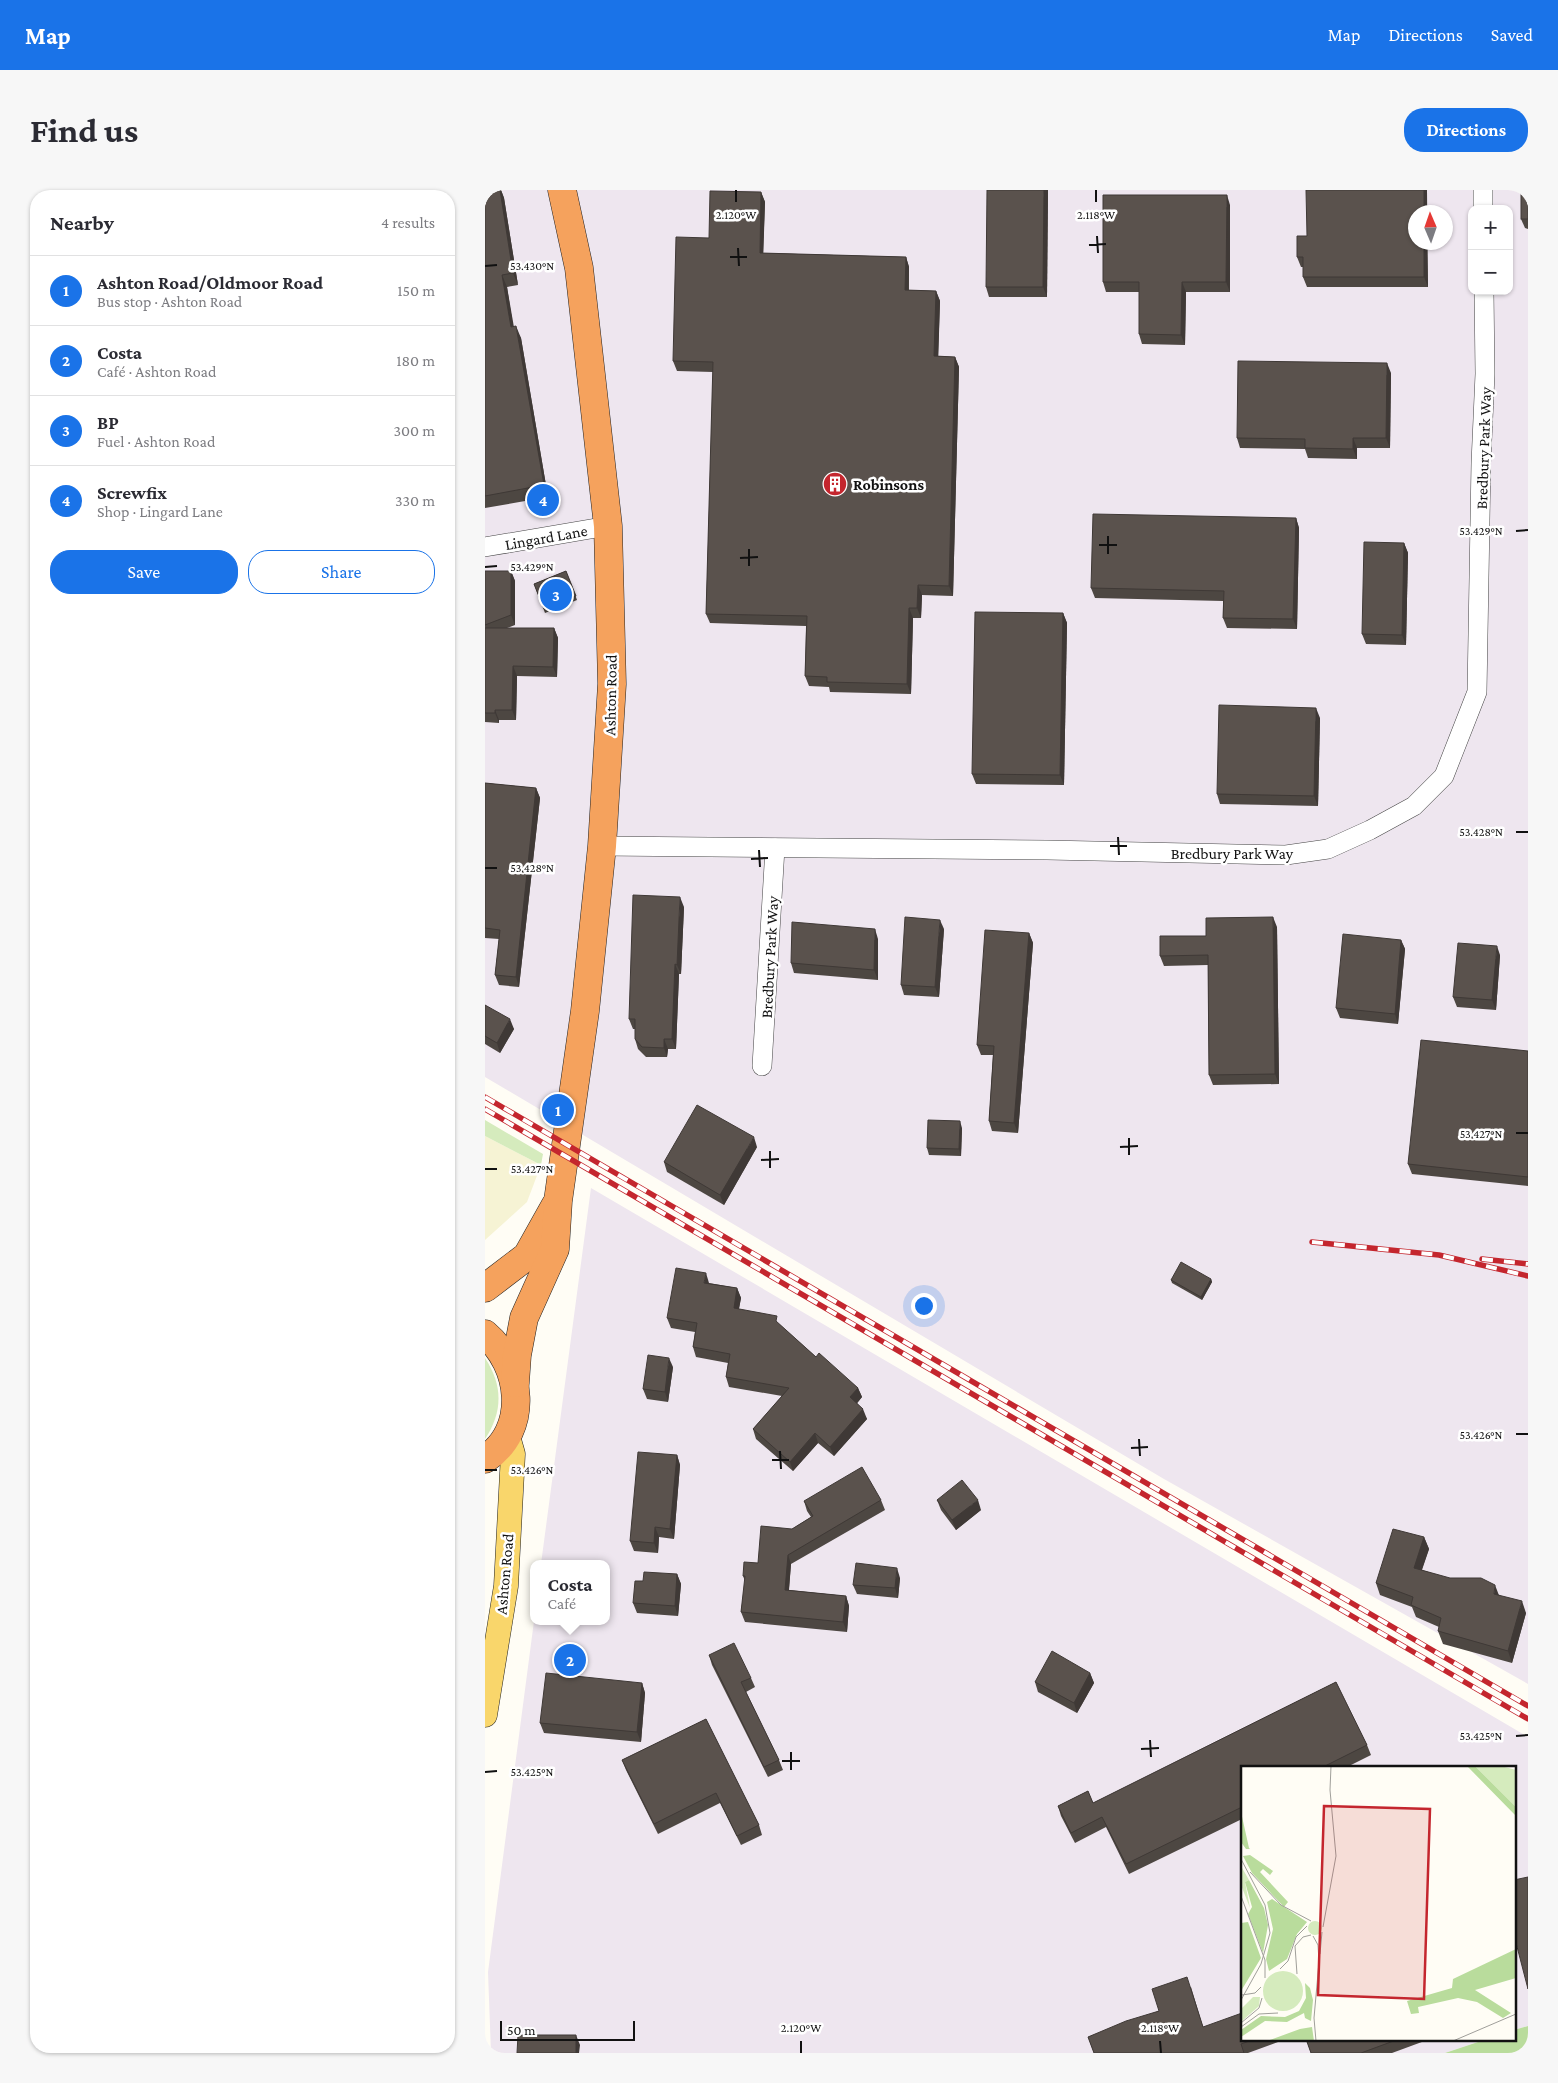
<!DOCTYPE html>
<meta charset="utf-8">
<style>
body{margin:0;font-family:"Crimson Pro",serif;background:#f7f7f7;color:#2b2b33}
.controls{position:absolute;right:15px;top:15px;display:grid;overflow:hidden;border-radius:10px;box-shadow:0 1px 4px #0004}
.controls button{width:45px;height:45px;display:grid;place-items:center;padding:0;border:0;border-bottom:1px solid #e1e1e2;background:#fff;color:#2b2b33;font:25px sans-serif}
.compass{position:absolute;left:923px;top:15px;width:45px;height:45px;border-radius:50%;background:#fff;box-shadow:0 1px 4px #0004;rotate:358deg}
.scale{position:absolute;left:15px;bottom:12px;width:135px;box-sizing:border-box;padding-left:5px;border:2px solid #111;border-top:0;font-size:14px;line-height:18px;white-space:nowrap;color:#111;-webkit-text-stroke:4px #fff;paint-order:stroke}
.you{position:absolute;left:438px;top:1115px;width:18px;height:18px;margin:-12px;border:4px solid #fff;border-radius:50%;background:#1a73e8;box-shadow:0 0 0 8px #1a73e833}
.badge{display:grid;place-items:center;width:32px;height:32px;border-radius:50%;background:#1a73e8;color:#fff;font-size:16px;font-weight:700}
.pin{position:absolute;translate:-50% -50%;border:2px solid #fff;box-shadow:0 1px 5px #0006}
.popup{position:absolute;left:45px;top:1370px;width:80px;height:65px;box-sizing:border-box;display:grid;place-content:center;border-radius:10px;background:#fff;filter:drop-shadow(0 1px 4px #0005);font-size:16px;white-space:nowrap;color:#7c7c81}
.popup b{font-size:19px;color:#2b2b33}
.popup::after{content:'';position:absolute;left:50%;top:100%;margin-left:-10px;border:10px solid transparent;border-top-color:#fff}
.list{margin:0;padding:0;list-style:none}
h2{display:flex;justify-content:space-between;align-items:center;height:65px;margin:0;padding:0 20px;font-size:21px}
h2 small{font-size:16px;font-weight:400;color:#7c7c81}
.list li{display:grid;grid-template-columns:32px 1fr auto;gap:15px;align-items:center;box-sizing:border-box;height:70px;padding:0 20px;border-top:1px solid #e1e1e2}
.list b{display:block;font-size:19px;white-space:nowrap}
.list p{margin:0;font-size:16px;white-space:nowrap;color:#7c7c81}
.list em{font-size:16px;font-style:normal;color:#7c7c81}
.actions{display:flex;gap:10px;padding:15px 20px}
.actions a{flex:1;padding:11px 0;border:1px solid #1a73e8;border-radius:20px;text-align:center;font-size:18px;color:#1a73e8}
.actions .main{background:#1a73e8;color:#fff}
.map{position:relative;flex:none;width:1043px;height:1863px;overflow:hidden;border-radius:20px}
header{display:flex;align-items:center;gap:30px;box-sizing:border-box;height:70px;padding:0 25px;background:#1a73e8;color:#fff}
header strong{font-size:24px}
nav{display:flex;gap:28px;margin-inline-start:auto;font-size:18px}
.intro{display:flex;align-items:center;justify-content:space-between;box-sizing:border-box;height:120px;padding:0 30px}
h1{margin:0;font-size:35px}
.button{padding:12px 22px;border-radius:20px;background:#1a73e8;color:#fff;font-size:18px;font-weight:700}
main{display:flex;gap:30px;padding:0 30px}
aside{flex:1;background:#fff;border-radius:20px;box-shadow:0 1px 4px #0004}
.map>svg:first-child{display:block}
.industrial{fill:#eee6ef;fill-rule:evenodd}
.farmland{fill:#f6f3d4}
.green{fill:#d5ebbd}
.forest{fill:#b9dc9c}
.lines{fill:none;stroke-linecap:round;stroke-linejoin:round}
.minor-casing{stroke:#444;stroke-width:20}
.major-casing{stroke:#222;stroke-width:25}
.highway-casing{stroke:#222;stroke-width:29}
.minor{stroke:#fff;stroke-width:19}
.major{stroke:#f9d66b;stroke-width:24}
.highway{stroke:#f5a25d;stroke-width:28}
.rail-casing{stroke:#c4262e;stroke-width:5.5}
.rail{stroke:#fff;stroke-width:4;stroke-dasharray:11;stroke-linecap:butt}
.wall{fill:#4d4742}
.shaded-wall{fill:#3f3936}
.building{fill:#5a524d;stroke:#3f3936}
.ticks{fill:none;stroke:#111;stroke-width:2}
.labels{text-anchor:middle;stroke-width:5;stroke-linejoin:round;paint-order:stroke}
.street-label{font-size:16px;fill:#111;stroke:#fff}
.poi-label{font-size:16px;font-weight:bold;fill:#111;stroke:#fff;text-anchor:start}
.inset-road{fill:none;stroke:#a09f9a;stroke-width:1}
.view{fill:#c4262e;fill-opacity:0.15;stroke:#c4262e;stroke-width:2.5}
.inset-edge{fill:none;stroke:#111;stroke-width:2.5}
.ticks-label{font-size:12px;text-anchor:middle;fill:#111;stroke:#fff;stroke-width:5;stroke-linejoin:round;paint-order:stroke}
</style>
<header>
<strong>Map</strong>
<nav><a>Map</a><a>Directions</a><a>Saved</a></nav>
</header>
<div class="intro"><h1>Find us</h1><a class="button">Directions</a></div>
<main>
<aside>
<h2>Nearby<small>4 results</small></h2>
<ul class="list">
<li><span class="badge">1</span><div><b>Ashton Road/Oldmoor Road</b><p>Bus stop · Ashton Road</p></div><em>150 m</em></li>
<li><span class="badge">2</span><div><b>Costa</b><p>Café · Ashton Road</p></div><em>180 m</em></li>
<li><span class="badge">3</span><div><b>BP</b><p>Fuel · Ashton Road</p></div><em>300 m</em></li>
<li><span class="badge">4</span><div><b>Screwfix</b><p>Shop · Lingard Lane</p></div><em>330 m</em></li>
</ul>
<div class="actions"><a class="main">Save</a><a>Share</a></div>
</aside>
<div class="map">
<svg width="1043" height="1863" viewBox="0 0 1043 1863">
<rect width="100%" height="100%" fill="#fffdf5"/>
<g class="industrial">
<path d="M0 0H1043V1494L679 1289 0 887ZM987 19H1024V101H987ZM931 22H961V52H931Z"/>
<path d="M106 998 1043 1547V1836L1029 1840V1577H757V1849H1002L960 1863H6L3 1782 49 1431H121V1374H56Z"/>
</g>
<path class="farmland" d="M0 946 56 975 42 1012 0 1050Z"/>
<g class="green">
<path d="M0 930 58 964 56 975 0 946Z"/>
<path d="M0 1168C18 1195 18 1222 0 1249Z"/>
</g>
<path class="forest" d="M1043 1836V1863H960L1002 1849H1029V1840Z"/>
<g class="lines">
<g class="minor-casing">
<g id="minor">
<path d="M998 0V19"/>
<path d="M0 357 123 336"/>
<path d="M117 656 562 660 801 665 843 659 885 640 929 616 959 586 992 502 996 273 1000 184 999 101"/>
<path d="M277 876 290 658"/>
</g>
</g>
<g class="major-casing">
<path id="major" d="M0 1525 21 1396 28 1264 22 1243"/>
</g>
<g class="highway-casing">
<g id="highway">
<path d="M0 1098 42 1066 70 1016"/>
<path d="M0 1144C37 1175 45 1240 0 1269"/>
<path d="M30 1193 32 1165 39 1128 70 1059 73 1011 100 821 117 656 127 494 123 336 94 78 77 0"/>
</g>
</g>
<use href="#minor" class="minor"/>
<use href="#major" class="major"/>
<use href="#highway" class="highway"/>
<g class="rail-casing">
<g id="rail">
<path d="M0 907 1043 1516"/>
<path d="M0 919 1043 1529"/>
<path d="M827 1052 954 1065 1043 1086"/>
<path d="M997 1069 1043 1074"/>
</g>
</g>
<use href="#rail" class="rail"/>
</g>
<g class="wall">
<path d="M0 0H16L19 8 33 95 22 97 28 136 36 148 63 307 0 318Z"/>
<path d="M563 0 562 107H504L501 97Z"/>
<path d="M942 0 943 97H822L818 87V77H816L812 67 822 46Z"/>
<path d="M1043 0V39L1040 38 1036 29Z"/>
<path d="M276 2 280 12 278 63 421 67 424 77V100L451 101 455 111 453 166 470 167 474 177 468 406 437 405 436 428H428L426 504 345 502 344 497 324 496 320 486 321 436 225 433 221 424 228 182 192 181 188 171 224 48Z"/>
<path d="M745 15V102H701L700 155 657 154 654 144V102H621L618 92Z"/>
<path d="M906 183 905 258H872V269L823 268 820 259 755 258 752 248Z"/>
<path d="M811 328 814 338 812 439 742 438 738 428V411L610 408 606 398Z"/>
<path d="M919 353 923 363 921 455 881 454 877 444Z"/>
<path d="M0 381H26L30 391V435L22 438H69L73 448 72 487 32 486 31 530H14V533L0 532Z"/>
<path d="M81 381 92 410 60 423 49 394Z"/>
<path d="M578 423 582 433 579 595 491 594 487 584Z"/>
<path d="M835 528 833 616 735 614 732 604Z"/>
<path d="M0 593 51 598 55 608 34 797 14 795 10 785 14 749 0 748Z"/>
<path d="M199 717 196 784H194L191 859H183L182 867H161L153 859 150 849V839H148L144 829Z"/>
<path d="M792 737 794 894 728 895 724 885 723 775 679 776 675 766 721 746Z"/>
<path d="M459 739 454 807 419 805 416 795Z"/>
<path d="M544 743 548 753 533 943 507 941 504 931 508 865H496L492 855Z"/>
<path d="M393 749V790L309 783 306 773Z"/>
<path d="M916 750 920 759 913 834 855 828 851 818Z"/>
<path d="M1015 765 1011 820 972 817 968 807Z"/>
<path d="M0 815 29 839 15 863 0 854Z"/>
<path d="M1043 861V996L927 984 923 974Z"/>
<path d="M477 938 476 966 444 965 442 958Z"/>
<path d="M272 957 239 1015 182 982 179 972Z"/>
<path d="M726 1089 727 1092 717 1110 687 1093 686 1090Z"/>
<path d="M224 1093 252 1098 256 1108 254 1119 295 1135 331 1167 373 1198 377 1207 372 1213 382 1229 349 1266 333 1253 308 1281 271 1249 268 1239 297 1206 244 1197 241 1187 243 1173 211 1167 208 1157 210 1142 186 1138 182 1128Z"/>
<path d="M188 1177 183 1212 162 1209 158 1199Z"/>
<path d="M192 1265 195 1275 189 1349 174 1347 173 1363 149 1361 145 1351Z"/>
<path d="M396 1310 400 1320 306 1374 304 1400 361 1406 364 1416 362 1442 260 1432 256 1422 260 1391 258 1386 273 1373 307 1339 326 1327 322 1321 319 1311Z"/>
<path d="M452 1310 496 1320 471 1340 456 1320Z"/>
<path d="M939 1347 944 1359 937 1380 1014 1405 1041 1423 1027 1473 958 1454 953 1441 954 1437 931 1427 927 1417 895 1405 891 1393Z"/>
<path d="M192 1384 196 1394 193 1426 152 1423 148 1413 158 1391Z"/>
<path d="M415 1388 413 1408 372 1404 368 1395Z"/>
<path d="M224 1465 266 1488 270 1497 261 1502 294 1570 298 1580 283 1587 227 1475Z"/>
<path d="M605 1483 609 1493 592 1523 553 1502 550 1492Z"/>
<path d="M851 1492 882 1555 886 1565 862 1577H757V1629L644 1684 621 1637 590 1653 576 1626 573 1616 603 1601 608 1613Z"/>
<path d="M157 1493 160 1503 156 1552 59 1543 55 1533Z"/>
<path d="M221 1529 274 1635 277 1645 256 1655 235 1613 173 1644 141 1580 137 1570Z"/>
<path d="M706 1797 718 1837 757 1849H801L763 1863H609L603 1847 674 1821Z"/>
<path d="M821 1849H945L907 1863H826Z"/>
<path d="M946 1849H954L947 1851Z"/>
</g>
<g class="shaded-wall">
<path d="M15 0H16L19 8 33 95 28 83Z"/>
<path d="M559 0H563L562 107 558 97Z"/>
<rect x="939" y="0" width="3" height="22"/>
<path d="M276 2 280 12 278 73 275 63Z"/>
<path d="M742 5 745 15V102L741 92Z"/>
<path d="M939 52H942L943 97 939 87Z"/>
<path d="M421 67 424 77 423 110 420 100Z"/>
<path d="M17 85 22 97 31 149 26 137Z"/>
<path d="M697 92 701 102 700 155 696 145Z"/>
<path d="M451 101 455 111 453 176 449 166Z"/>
<path d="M31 136 36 148 63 307 59 295Z"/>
<path d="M470 167 474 177 468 406 464 396Z"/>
<path d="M902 173 906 183 905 258 901 248Z"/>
<path d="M868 248 872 258V269L868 259Z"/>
<path d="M811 328 814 338 812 439 808 429Z"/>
<path d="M919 353 923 363 921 455 917 445Z"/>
<path d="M26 381 30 391V435L26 425Z"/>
<path d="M433 395 437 405 436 428 432 418Z"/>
<path d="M424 418 428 428 426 504 422 494Z"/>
<path d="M578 423 582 433 579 595 575 585Z"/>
<path d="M69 438 73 448 72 487 68 477Z"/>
<path d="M28 476 32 486 31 530 27 520Z"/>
<path d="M831 518 835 528 833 616 829 606Z"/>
<path d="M10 520 14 530V533L10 523Z"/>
<path d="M51 598 55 608 34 797 31 787Z"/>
<path d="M195 707 199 717 196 784 192 775Z"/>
<path d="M788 727 792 737 794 894 790 884Z"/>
<path d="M455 730 459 739 454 807 450 797Z"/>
<path d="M390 739 393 749V790L389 780Z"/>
<path d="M544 743 548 753 533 943 529 933Z"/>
<path d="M916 750 920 759 913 834 910 824Z"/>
<path d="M1012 756 1015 765 1011 820 1007 810Z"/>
<path d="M190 774 194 784 191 859 187 849Z"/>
<path d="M25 829 29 839 15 863 12 853Z"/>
<path d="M179 849 183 859 182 867 179 858Z"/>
<path d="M475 931 477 938 476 966 474 959Z"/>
<path d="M269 947 272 957 239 1015 235 1005Z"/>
<path d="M221 1083 224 1093 223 1102 219 1093Z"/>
<path d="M726 1089 727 1092 717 1110 716 1107Z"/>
<path d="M252 1098 256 1108 252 1128 249 1118Z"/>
<path d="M184 1168 188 1177 183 1212 180 1202Z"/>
<path d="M373 1198 377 1207 369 1217 365 1207Z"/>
<path d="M378 1219 382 1229 349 1266 345 1257Z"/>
<path d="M330 1243 333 1253 308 1281 305 1272Z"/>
<path d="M192 1265 195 1275 189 1349 185 1339Z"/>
<path d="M493 1310 496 1320 471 1340 467 1330Z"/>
<path d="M170 1337 174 1347 173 1363 169 1353Z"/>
<path d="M939 1347 944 1359 933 1390 929 1378Z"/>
<path d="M303 1365 306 1374 303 1410 300 1400Z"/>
<path d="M412 1378 415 1388 413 1408 410 1398Z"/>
<path d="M192 1384 196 1394 193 1426 190 1416Z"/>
<path d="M1010 1395 1015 1408 1009 1404Z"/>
<path d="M361 1406 364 1416 362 1442 358 1432Z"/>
<path d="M1037 1411 1041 1423 1027 1473 1023 1461Z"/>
<path d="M605 1483 609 1493 592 1523 589 1513Z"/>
<path d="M157 1493 160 1503 156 1552 152 1542Z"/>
<path d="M91 1845 95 1855 94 1863H91Z"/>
</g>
<g class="building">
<path d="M0 0H15L28 83 17 85 26 137 31 136 59 295 0 306Z"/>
<path d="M502 0H559L558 97H501Z"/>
<path d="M821 0H939V22H930V52H939V87H818V67H812V46H822Z"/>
<rect x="1036" y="0" width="7" height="29"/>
<path d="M225 1 276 2 275 63 421 67 420 100 451 101 449 166 470 167 464 396 433 395 432 418H424L422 494 342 492V487L320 486 322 426 221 424 228 172 188 171 191 47 224 48Z"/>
<path d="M618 5H742L741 92H697L696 145 654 144V92H618Z"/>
<path d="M753 171 902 173 901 248H868V259L820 258V249L752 248Z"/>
<path d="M608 324 811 328 808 429 738 428 739 401 606 398Z"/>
<path d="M879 352 919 353 917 445 877 444Z"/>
<path d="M0 381H26V425L0 435Z"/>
<path d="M81 381 91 406 59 419 49 394Z"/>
<path d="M490 422 578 423 575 585 487 584Z"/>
<path d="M0 438H69L68 477 28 476 27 520H10V523H0Z"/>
<path d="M734 515 831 518 829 606 732 604Z"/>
<path d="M0 593 51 598 31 787 10 785 15 740 0 738Z"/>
<path d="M148 705 195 707 192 775 190 774 187 849H179V858L157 857 150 849V829H144Z"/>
<path d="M420 727 455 730 450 797 416 795Z"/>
<path d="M788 727 790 884 724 885 723 765 675 766V746H721V728Z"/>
<path d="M307 732 390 739 389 780 306 773Z"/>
<path d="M500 740 544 743 529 933 504 931 509 856 492 855Z"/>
<path d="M858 744 916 750 910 824 851 818Z"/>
<path d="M973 753 1012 756 1007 810 968 807Z"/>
<path d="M0 815 25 829 12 853 0 846Z"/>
<path d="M936 850 1043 861V987L923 974Z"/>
<path d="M212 915 269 947 235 1005 179 972Z"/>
<path d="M443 930 475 931 474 959 442 958Z"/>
<path d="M696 1072 726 1089 716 1107 686 1090Z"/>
<path d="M191 1078 221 1083 219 1093 252 1098 249 1118 292 1126 291 1131 331 1167 334 1163 373 1198 365 1207 378 1219 345 1257 330 1243 305 1272 268 1239 304 1198 241 1187 245 1164 208 1157 212 1133 182 1128Z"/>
<path d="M163 1165 184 1168 180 1202 158 1199Z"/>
<path d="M153 1262 192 1265 185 1339 170 1337 169 1353 145 1351Z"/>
<path d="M377 1277 396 1310 303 1365 300 1400 361 1406 358 1432 256 1422 260 1386H258L259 1372 273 1373 276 1336 307 1339 328 1326 319 1311Z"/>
<path d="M477 1290 493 1310 467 1330 452 1310Z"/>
<path d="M908 1339 939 1347 929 1378 965 1388H996L1010 1395 1009 1404 1037 1411 1023 1461 953 1441 956 1428 926 1415 928 1407 891 1393Z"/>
<path d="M371 1373 412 1378 410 1398 368 1395Z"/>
<path d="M159 1382 192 1384 190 1416 148 1413 150 1391H158Z"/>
<path d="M249 1453 266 1488 256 1492 294 1570 279 1577 224 1465Z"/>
<path d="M567 1461 605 1483 589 1513 550 1492Z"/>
<path d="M61 1483 157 1493 152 1542 55 1533Z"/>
<path d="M851 1492 882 1555 838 1577H757V1617L641 1674 617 1627 586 1643 573 1616 603 1601 608 1613Z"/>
<path d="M221 1529 274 1635 252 1646 231 1603 169 1634 137 1570Z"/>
<path d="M1043 1687V1799L1029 1745V1690Z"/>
<path d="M702 1787 718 1837 757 1823V1849H770L756 1854 759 1863H609L603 1847 641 1831 674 1821 667 1799Z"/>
<path d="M33 1845H91V1863H32Z"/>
<path d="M821 1849H914L876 1863H826Z"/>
</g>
<path class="ticks" d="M251 0V12M611 0V12M612 46 613 63M604 55 621 54M253 58 254 76M245 67H262M0 76 12 75M1031 341 1043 340M623 346V364M614 355H632M264 359V376M255 368 273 367M0 377 12 376M1031 642H1043M633 647 634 665M625 656H642M274 660 275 677M266 669 283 668M0 678H12M1031 943H1043M644 948V965M635 957 653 956M285 961V978M276 970 294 969M0 979H12M1031 1244H1043M654 1249 655 1266M646 1258 663 1257M295 1261 296 1279M287 1270H304M0 1280H12M1031 1546 1043 1545M665 1550 666 1567M656 1559 674 1558M306 1562V1580M297 1571H315M0 1582 12 1581M316 1851V1863M675 1851 676 1863"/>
<defs>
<g id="building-disc" transform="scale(1.25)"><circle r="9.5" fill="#c4262e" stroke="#fff"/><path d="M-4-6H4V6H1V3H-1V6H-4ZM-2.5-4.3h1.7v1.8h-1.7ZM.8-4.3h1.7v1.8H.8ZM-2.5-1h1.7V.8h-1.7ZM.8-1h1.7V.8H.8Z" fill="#fff"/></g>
</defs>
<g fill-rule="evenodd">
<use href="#building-disc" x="350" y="294"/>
</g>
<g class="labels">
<g class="street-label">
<text transform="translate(998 258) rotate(-88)" y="6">Bredbury Park Way</text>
<text transform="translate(61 347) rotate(-10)" y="6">Lingard Lane</text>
<text transform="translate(125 505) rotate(-89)" y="6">Ashton Road</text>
<text x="747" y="669">Bredbury Park Way</text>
<text transform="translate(284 767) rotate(-87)" y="6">Bredbury Park Way</text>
<text transform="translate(19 1384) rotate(-85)" y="6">Ashton Road</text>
</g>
<g class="poi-label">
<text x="368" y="300">Robinsons</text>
</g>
</g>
<g transform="translate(756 1576)">
<rect width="275" height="275" fill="#fffdf5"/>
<path d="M234 0H260L275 4V41ZM0 100 8 114 4 116 9 142 0 119ZM67 162a7 7 0 1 1 14 0a7 7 0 1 1-14 0ZM22 225a20 20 0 1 1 40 0a20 20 0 1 1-40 0ZM12 231H19L18 240 0 256V243Z" fill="#d5ebbd"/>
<path d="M234 0 275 41V50L227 1ZM0 46 8 82 9 83H5L0 76ZM9 89 32 105 29 109 22 103 19 106 47 136 43 141 11 107 2 90ZM8 114 23 142 27 159 22 187 7 148 11 141 4 116ZM31 133 66 156 56 168 46 193 28 205 25 193 32 163 26 136ZM7 156 20 192 0 225V157ZM275 183V212L234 224 270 247 262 252 236 236 217 232 177 241 178 247 170 248 166 235 211 222 212 213ZM64 217 69 222 72 234 70 255 64 252 63 247 46 256 24 255 0 271V264L20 250 44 251 58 245 65 232ZM71 261 73 275H26L59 263Z" fill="#b9dc9c"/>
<path class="inset-road" d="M0 93 24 139 29 167 20 198 0 234M9 106 40 139 70 155M0 130 24 194V212M82 161 95 90 89 24 90 0M72 170 77 179 78 196 73 252 75 275M79 188 81 166M39 203 47 195 55 171 66 160M56 208 54 180 62 171 70 169M1 229 14 227 20 221M0 257 18 242 21 232M0 261 18 248 37 247M212 275 275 248"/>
<path class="view" d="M83 40 189 43 183 233 77 229Z"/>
<rect width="275" height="275" class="inset-edge"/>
</g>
<g class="ticks-label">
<text x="251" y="29">2.120°W</text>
<text x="611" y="29">2.118°W</text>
<text x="47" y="80">53.430°N</text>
<text x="996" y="345">53.429°N</text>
<text x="47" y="381">53.429°N</text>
<text x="996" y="646">53.428°N</text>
<text x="47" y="682">53.428°N</text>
<text x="996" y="948">53.427°N</text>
<text x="47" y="983">53.427°N</text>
<text x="996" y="1249">53.426°N</text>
<text x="47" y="1284">53.426°N</text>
<text x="996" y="1550">53.425°N</text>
<text x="47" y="1586">53.425°N</text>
<text x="316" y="1842">2.120°W</text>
<text x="675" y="1842">2.118°W</text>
</g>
</svg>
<div class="controls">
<button>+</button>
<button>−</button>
</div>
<svg class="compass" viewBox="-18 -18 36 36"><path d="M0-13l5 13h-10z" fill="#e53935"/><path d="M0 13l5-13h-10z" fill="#7c7c81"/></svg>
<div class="scale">50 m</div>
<div class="you"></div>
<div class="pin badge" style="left:73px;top:920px">1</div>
<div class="pin badge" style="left:85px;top:1470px">2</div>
<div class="popup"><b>Costa</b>Café</div>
<div class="pin badge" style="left:71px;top:405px">3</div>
<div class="pin badge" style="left:58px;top:310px">4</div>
</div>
</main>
